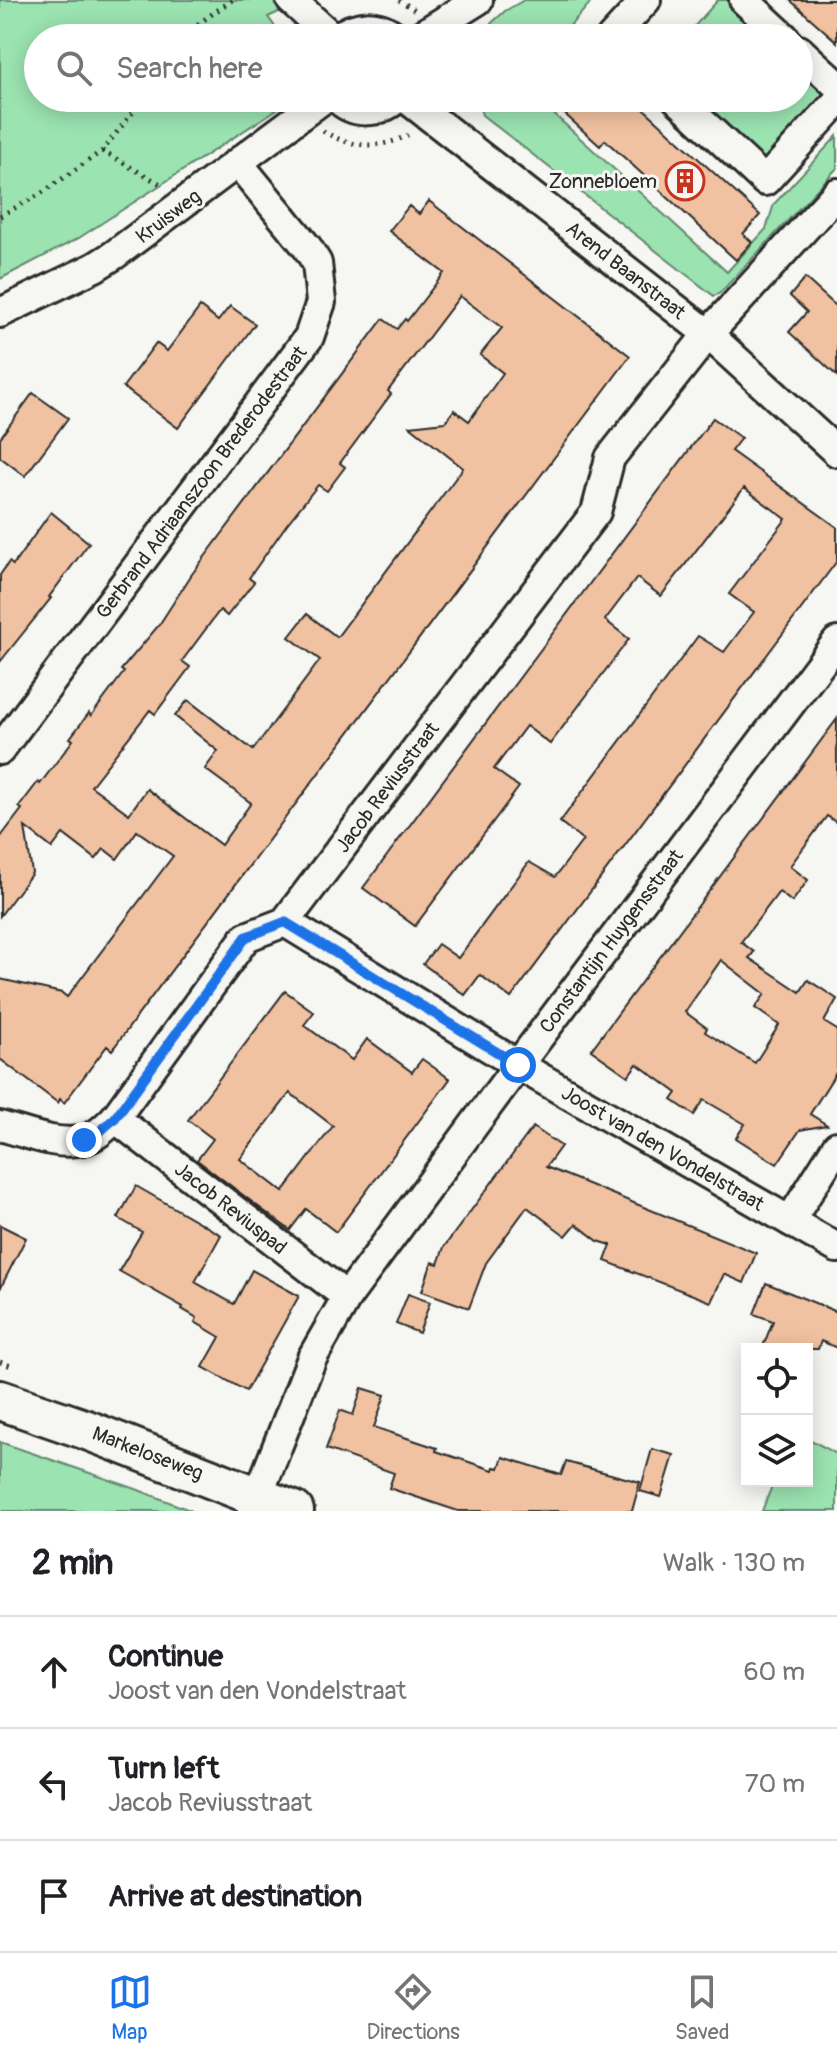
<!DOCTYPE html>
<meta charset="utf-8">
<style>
body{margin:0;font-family:Pangolin,sans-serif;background:#f2f2f2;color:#202124}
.controls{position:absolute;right:24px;bottom:24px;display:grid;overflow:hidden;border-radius:0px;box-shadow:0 4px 20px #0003}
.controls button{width:72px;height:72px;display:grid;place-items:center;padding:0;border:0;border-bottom:2px solid #e0e0e0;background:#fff;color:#202124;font:40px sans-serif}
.stop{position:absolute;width:24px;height:24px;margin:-18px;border:6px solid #1a73e8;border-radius:50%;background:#fff}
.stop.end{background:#1a73e8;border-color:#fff;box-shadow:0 2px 8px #0008}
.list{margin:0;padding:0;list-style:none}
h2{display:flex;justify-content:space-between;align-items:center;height:104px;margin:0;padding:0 32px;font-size:34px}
h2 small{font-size:26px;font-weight:400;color:#757577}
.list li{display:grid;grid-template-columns:52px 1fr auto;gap:24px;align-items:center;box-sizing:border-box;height:112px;padding:0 32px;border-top:2px solid #e0e0e0}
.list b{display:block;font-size:30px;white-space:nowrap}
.list p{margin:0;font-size:26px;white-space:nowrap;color:#757577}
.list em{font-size:26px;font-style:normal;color:#757577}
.icon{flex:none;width:44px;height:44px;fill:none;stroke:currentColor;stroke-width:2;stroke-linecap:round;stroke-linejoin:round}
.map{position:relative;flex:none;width:837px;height:1511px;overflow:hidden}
.search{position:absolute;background:#fff;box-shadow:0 4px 20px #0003;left:24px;right:24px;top:24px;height:88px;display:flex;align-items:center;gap:20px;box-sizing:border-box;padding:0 28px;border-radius:44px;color:#757577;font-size:30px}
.sheet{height:440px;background:#fff}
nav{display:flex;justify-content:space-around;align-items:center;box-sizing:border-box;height:112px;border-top:2px solid #e0e0e0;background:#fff;font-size:22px;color:#757577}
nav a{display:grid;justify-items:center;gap:4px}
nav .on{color:#1a73e8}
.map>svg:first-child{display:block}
.green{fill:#9be3b1;stroke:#63876e;stroke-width:2}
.building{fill:#f1c2a1;stroke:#2b2b2b;stroke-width:2;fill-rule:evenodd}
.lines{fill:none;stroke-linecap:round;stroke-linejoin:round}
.street-casing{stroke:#2b2b2b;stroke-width:34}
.secondary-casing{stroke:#2b2b2b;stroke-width:44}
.path{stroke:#2b2b2b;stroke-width:5;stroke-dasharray:2 6;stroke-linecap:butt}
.street{stroke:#f6f6f2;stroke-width:28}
.secondary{stroke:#f6f6f2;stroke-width:38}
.route{stroke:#1a73e8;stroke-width:10}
.labels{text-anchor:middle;stroke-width:6;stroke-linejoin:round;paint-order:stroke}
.poi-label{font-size:20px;fill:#2b2b2b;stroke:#f6f6f2;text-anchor:end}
.street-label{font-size:20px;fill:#2b2b2b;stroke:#f6f6f2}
</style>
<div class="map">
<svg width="837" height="1511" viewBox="0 0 837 1511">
<rect width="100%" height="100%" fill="#f6f6f2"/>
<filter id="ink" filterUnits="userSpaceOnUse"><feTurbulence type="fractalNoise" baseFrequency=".0125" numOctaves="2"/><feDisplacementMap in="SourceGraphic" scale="16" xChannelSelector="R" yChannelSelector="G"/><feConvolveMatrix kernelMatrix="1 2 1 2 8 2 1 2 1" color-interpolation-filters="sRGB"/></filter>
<g filter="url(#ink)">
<g class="green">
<path d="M0 0H305L268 17 283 38H38V98H282L285 104 79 238 0 279Z"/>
<path d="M524 0H593L559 38H475L505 11Z"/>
<path d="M718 0H734L775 38H684Z"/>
<path d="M799 60 831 89 766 161 694 98H799Z"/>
<path d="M477 98H536L727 272 766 229 774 204 837 136V168L720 293 714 296 482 115Z"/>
<path d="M807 1438 837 1454V1511H762L774 1481H807Z"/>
<path d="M0 1442 136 1489 192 1511H0Z"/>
</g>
<g class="building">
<path d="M790 0H837V42Z"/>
<path d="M547 98H632L760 215 743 234 752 242 736 260 605 140 600 146Z"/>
<path d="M429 201 630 356 112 1050 107 1046 64 1103 60 1099 58 1103 0 1059V979L62 993 67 997 173 856 137 831 117 859 104 849 96 859 63 834 52 848 25 827 32 873 0 916V838L22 809 19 807 38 782 40 784 73 740 70 738 89 713 91 716 124 672 121 670 159 625 192 574 383 319 397 329 405 319 407 321 444 273 389 231 409 206 419 214ZM460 296 502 328 480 355 503 373 469 421 454 410 445 422 410 426 463 468 337 637 307 614 289 637 320 660 253 750 188 700 175 716 218 751 205 769 251 803 221 845 147 789 129 814 91 786 150 710 155 714 190 667 182 661 220 610 227 616 254 582 249 578 287 524 318 485 327 491 345 467 340 463 391 394 388 391Z"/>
<path d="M805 278 837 307V376L789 332 807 312 790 296Z"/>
<path d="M230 306 255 324 178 428 123 387 156 343 167 351 200 307 218 321Z"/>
<path d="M33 393 68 418 25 476 0 457V438Z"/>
<path d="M713 418 741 438 731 451 837 527V561L511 998 480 975 465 995 423 964 438 944 458 958 529 862 555 877 583 840 560 822 698 636 724 652 754 612 729 594 786 519 744 488 661 596 637 578 605 620 629 639 550 744 526 726 494 769 519 787 415 926 363 888Z"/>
<path d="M51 512 89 543 49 597 51 598 0 662V575L9 562 13 565Z"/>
<path d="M837 719V823L827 816 790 866 808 880 792 902 779 892 741 942 754 952 749 958 800 992 808 980 837 999 824 1022 837 1030V1071L810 1114 827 1125 800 1130 777 1164 736 1138 745 1124 704 1100 694 1115 672 1100 677 1093 637 1064 628 1076 591 1050ZM721 960 765 994 755 1008 779 1025 755 1063 705 1032 707 1028 685 1012Z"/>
<path d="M285 991 314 1012 304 1025 352 1060 367 1039 412 1072 422 1059 450 1079 336 1232 306 1209 290 1230 260 1208 197 1160 213 1139 188 1120ZM290 1093 333 1126 283 1192 240 1159Z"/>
<path d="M533 1127 561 1146 546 1167 756 1253 744 1283 724 1274 711 1302 605 1261 611 1245 598 1241 576 1224 566 1236 527 1207 486 1263 469 1308 422 1291 432 1262 438 1264 444 1247Z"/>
<path d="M136 1186 221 1235 195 1282 234 1304 252 1270 299 1296 246 1391 203 1367 220 1337 195 1322 197 1318 182 1309 183 1307 119 1271 142 1232 118 1218Z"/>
<path d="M0 1225 26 1238 0 1289Z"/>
<path d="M766 1283 837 1312V1348L821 1341 818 1349H762L773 1321 754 1314Z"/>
<path d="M408 1294 430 1302 419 1333 396 1324Z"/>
<path d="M362 1388 385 1395 374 1427 437 1448 436 1451 493 1470 494 1467 499 1468 503 1457 561 1475 566 1462 640 1482 632 1511H458L389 1488 394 1473 326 1449 340 1410 353 1415Z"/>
<path d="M652 1449 674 1455 661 1497 640 1491Z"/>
</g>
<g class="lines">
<g class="street-casing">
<g id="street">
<path d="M291 0 333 38"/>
<path d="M744 0 785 38"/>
<path d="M336 38C356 24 377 21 397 38"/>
<path d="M417 38 478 0"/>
<path d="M611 38 646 0"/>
<path d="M799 50 837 85"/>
<path d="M337 98C354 115 379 114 397 98"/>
<path d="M406 98 708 334 837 452"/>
<path d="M676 98 765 181 837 102"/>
<path d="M0 313 95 267 114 255 324 98"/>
<path d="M0 750 309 337 321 302 317 263 307 247 239 164"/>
<path d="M285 922 518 1065 837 1248"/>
<path d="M115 1118 347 1297"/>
<path d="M0 1126C24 1132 58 1147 83 1140 96 1137 106 1127 115 1118L246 937 285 922 596 512 610 458 708 334 837 193"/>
<path d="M790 1221 837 1146"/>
<path d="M252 1511 312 1358 347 1297 518 1065 837 642"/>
</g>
</g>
<g class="secondary-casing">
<path id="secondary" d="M0 1400 87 1430 294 1511"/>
</g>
<g class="path">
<path d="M399 0 415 10"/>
<path d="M178 38 232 0"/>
<path d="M323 131C351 148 379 150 408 135"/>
<path d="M102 151 164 186"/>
<path d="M0 216 39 195 102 151 144 98"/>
<path d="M0 1362 14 1367"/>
</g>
<use href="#street" class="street"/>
<use href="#secondary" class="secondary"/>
</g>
</g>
<g class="lines" filter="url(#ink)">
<path class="route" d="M84 1140 97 1134 115 1118 246 937 285 922 518 1065"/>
</g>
<defs>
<g id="building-ring" transform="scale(2)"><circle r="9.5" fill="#f6f6f2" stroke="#c8321e" stroke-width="1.5"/><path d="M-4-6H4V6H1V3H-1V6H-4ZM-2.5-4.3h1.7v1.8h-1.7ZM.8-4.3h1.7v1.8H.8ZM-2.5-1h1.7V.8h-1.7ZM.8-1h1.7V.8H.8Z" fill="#c8321e"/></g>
</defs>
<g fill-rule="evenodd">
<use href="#building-ring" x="685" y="181"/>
</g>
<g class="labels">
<g class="poi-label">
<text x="657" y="188">Zonnebloem</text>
</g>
<g class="street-label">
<text transform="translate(168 216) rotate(-37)" y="7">Kruisweg</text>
<text transform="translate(626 270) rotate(38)" y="7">Arend Baanstraat</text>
<text transform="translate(201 482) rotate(-53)" y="7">Gerbrand Adriaanszoon Brederodestraat</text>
<text transform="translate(387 787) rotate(-53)" y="7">Jacob Reviusstraat</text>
<text transform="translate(611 941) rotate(-53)" y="7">Constantijn Huygensstraat</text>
<text transform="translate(663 1148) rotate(30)" y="7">Joost van den Vondelstraat</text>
<text transform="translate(231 1208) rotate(38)" y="7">Jacob Reviuspad</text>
<text transform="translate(148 1453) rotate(21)" y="7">Markeloseweg</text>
</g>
</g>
</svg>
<div class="controls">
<button><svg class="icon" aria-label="locate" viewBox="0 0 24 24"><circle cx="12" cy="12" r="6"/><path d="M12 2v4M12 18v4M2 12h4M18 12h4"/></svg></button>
<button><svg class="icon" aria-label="layers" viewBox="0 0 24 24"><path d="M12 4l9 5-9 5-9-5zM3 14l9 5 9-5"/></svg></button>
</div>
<div class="stop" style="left:518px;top:1065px"></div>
<div class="stop end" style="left:84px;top:1140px"></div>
<div class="search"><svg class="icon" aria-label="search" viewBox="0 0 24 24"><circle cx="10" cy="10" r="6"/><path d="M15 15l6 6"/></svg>Search here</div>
</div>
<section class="sheet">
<h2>2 min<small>Walk · 130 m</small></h2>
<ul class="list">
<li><svg class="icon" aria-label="ahead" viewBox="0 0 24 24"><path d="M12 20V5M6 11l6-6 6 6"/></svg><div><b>Continue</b><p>Joost van den Vondelstraat</p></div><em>60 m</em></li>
<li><svg class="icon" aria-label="left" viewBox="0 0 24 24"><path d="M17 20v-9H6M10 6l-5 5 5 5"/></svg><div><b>Turn left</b><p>Jacob Reviusstraat</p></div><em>70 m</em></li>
<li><svg class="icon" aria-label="arrive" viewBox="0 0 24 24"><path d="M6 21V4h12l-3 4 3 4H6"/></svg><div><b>Arrive at destination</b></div></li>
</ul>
</section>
<nav>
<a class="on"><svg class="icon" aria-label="map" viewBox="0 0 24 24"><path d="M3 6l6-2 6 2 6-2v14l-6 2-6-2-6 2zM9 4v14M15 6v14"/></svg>Map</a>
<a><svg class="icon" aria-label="directions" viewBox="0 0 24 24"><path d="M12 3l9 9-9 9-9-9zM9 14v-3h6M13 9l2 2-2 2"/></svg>Directions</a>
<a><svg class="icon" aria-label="saved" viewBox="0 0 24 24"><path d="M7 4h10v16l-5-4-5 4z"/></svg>Saved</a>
</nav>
